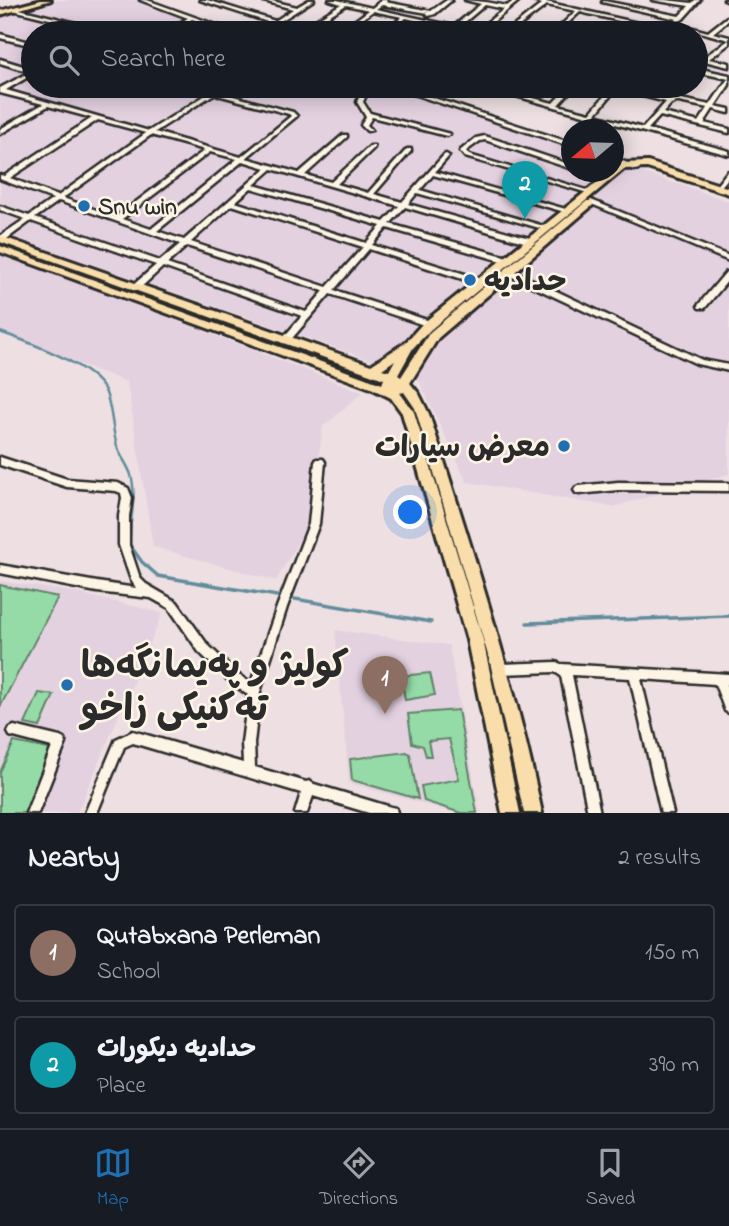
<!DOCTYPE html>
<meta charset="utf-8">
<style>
body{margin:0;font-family:"Indie Flower","Playpen Sans Arabic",sans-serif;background:#20242c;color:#f1f3f6}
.compass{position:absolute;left:561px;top:119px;width:63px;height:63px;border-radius:50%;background:#171b24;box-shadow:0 4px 18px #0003;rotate:251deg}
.you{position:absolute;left:411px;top:513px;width:24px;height:24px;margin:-18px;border:5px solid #fff;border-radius:50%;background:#1a73e8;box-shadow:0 0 0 10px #1a73e833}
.badge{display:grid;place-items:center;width:46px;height:46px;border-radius:50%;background:#1f6fb2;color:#fff;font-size:23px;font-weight:700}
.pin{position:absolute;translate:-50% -58px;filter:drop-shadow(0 2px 4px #0008)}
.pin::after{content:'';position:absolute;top:37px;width:24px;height:21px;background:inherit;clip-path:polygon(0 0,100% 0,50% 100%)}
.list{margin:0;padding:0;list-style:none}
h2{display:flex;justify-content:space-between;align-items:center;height:91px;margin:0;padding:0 28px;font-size:30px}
h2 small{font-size:23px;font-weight:400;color:#9ea1a6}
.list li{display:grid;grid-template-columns:46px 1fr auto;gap:21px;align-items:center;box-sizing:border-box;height:98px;margin:0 14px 14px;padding:0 14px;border:2px solid #363941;border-radius:7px}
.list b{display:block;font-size:26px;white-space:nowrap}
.list p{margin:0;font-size:23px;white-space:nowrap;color:#9ea1a6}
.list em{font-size:23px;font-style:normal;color:#9ea1a6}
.icon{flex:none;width:38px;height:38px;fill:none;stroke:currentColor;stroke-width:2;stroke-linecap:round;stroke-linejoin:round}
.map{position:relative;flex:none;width:729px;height:813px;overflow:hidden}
.search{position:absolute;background:#171b24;box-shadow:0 4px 18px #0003;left:21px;right:21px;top:21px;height:77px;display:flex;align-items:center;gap:18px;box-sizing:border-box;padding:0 24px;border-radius:38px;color:#9ea1a6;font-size:26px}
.sheet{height:315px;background:#171b24}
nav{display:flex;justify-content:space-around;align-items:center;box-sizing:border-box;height:98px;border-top:2px solid #363941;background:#171b24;font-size:19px;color:#9ea1a6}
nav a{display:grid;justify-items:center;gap:4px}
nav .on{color:#1f6fb2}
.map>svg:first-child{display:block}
.built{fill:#e4d1e0}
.green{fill:#95dba7;stroke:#608369;stroke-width:2}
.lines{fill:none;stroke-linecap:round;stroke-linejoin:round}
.stream-far1{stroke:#628c9c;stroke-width:2.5}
.stream{stroke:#628c9c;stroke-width:3.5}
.minor-casing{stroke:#2b2b2b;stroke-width:5}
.major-casing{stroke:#2b2b2b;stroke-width:6}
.minor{fill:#fcf5e5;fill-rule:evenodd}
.major{fill:#f9deab;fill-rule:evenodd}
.poi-dot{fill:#1f6fb2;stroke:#fcf5e5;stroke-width:2.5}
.labels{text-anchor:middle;stroke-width:5;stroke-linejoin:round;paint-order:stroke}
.far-poi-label{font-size:24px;font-weight:bold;fill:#2b2b2b;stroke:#fcf5e5;text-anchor:start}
.poi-label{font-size:30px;font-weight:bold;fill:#2b2b2b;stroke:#fcf5e5;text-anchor:start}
.near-poi-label{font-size:37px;font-weight:bold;fill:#2b2b2b;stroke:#fcf5e5;text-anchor:start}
</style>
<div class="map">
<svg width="729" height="813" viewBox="0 0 729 813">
<rect width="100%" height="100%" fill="#eee0e2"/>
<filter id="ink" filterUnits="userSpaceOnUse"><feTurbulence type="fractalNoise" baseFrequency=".0143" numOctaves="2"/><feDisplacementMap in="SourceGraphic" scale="14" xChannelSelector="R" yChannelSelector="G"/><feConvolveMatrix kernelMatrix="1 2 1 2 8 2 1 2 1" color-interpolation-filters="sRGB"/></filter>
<g filter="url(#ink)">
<g class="built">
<path d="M52 0H138L230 33H33V86H380L571 149 572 172H614V163L729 201V474L613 507 467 482 419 381 374 361 0 233V14Z"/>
<path d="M0 253 363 392 323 427 310 522 276 581 153 547 127 382 0 334Z"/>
<path d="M0 581 73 592 163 613 77 813H0Z"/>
<path d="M335 630 449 645 480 813H456L349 783Z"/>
</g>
<g class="green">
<path d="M0 585 58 597 0 707Z"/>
<path d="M430 673 435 695 405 700 401 676Z"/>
<path d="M39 693 54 695 40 727 25 724Z"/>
<path d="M458 710 477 813H461L424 801 421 786 459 779 449 739 428 741 431 756H426L423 746 412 743 408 714Z"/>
<path d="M14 742 53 750 25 813H0V772Z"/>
<path d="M407 752 410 754 418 799 352 780 350 759Z"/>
</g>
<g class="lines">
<path class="stream-far1" d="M0 332C26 341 96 366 106 393 112 409 112 429 117 446 120 456 128 465 131 475 136 492 132 512 130 529"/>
<g class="stream">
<path d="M130 527 129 544 142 562 158 576 431 622"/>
<path d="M527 623 729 616"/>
</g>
<g class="minor-casing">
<g id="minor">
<path d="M140 0H147L239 33H232L192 19 168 33H163L188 18Z"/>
<path d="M200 0H207L275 21 293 9 260 0H268L297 7 309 0H314L279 22 301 29 341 4 329 0H337L372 8 382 0H387L385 2 431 11 447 0H452L435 14 429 16 427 15 428 13 382 5 376 9 454 26 481 4 465 0 485 2 507 6 515 0H520L481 32V33H473L406 18 388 33H383L402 17 373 11 343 33H338L369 10 346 5 306 30 311 33 299 32 276 24 261 33H256L271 23ZM485 5 504 9 476 31 459 27Z"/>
<path d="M530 0 546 2 669 30 667 31 633 24 623 33H618L628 23 580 12 567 24 603 32V33H595L565 27 558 33H553L576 11 547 5 510 33H505L542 4Z"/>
<path d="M652 0H665L692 3 695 0H700L683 19 677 22 675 21 677 19 602 2 604 1 679 16 689 6Z"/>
<path d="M724 0H729V2Z"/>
<path d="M15 8 113 32 114 33H106L13 10V9Z"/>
<path d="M727 17H729V20L713 33 729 37V44L709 59 729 63V67L696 59V55L704 57 729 40 672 24 674 23 708 32Z"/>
<path d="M0 34 33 43V46L0 38Z"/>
<path d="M0 59 33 69V74L6 90 149 131 209 93 188 87 187 86H195L212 90 220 86H226L218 92 293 112 297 116 246 158 299 173 343 135H347V137L305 175 331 182 370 146H374V148L337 184 368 193 407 149H411V151L374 194 402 202 444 155 446 154 449 156 435 172 569 210 570 211 567 213 565 212 433 175 420 190 547 227 548 228 547 229H543L417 193 408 204 533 239 534 241 533 243H527L405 207 390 224 511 258 512 260 508 262H505L387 228 372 245 484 280 485 282 481 284H478L369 249 334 290 433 322 434 324 433 326H427L330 294 288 343H282L281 341 282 339 302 316 163 267 138 290H132L131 288 132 286 156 265 31 221 4 241H0V236L25 219 0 210V206L29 216 53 199 2 180 0 179V175L4 176 92 118 48 106 0 134V129L43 104 0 93V88L30 72 0 63ZM214 94 289 114 291 116 241 157 155 132ZM98 120 146 133 58 196 10 178ZM151 135 205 150 116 217 63 198ZM210 152 237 159 151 229 122 219ZM243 161 266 168 184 240 157 231ZM272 169 399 206 384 222 254 185ZM251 188 381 226 366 243 235 202ZM59 201 180 244 160 261 35 218ZM232 205 363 247 327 287 191 242ZM187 246 324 291 306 312 167 264Z"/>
<path d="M696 68 729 75V79L696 72Z"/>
<path d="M729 79V85L715 106 729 109V113L713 109 704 123 729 129V133L660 116 648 129 729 151V155L593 118 583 130H576L587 116 480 86H488L528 97 540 86H546L533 98 553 103 569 86H575L558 105 590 113 613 86H619L669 99 681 86H687L676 98 710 105 727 80ZM616 89 666 102 643 128 595 115ZM674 101 708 108 699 122 663 113 671 104 674 103Z"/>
<path d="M364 86H370L363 102 370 113 450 134 447 136 372 117 367 125 372 130 367 131 361 125 366 117 357 102Z"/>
<path d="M389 86H397L572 143V147Z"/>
<path d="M485 136 572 165V169L485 140 480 141 466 151 469 155 593 192 590 194 588 193 465 157 460 151 461 150 476 138Z"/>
<path d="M614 157 638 168 639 169 634 170 614 161Z"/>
<path d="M729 171V177L720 188H716V186L727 172Z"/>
<path d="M583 172H591L610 178 607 180Z"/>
<path d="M591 200 729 256V261L589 203 588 202Z"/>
<path d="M506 270H512L702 360 729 365V371L697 364 506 274Z"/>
<path d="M726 272H729V279L705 308H699L698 306 699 304Z"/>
<path d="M0 457 67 479 118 483 128 488 132 498 129 516V545L140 578 146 584 177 602 207 644 239 675 251 683 277 607 309 524 315 462 317 459H323L325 462 319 524 287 607 260 692 254 743 255 767 306 782 309 781 314 784 391 807 396 808 397 813H369L313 796 307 813H295L301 793 133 743 124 747 97 813H85L116 739 133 731 243 763 242 743 248 695 231 683 199 652 169 608 151 598 97 592 0 573V565L97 582 136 588 131 580 119 545V516L122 498 121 493 116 491 67 487 0 465Z"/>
<path d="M618 482 729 483V491L618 490 579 494 576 493 574 490 576 487 579 486Z"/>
<path d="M556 662 561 664 729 674V684H727L729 690V713L725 711 715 684 641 679 673 813H661L630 678 572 675 600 813H588L561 676 555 672 501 674 497 673 495 669 497 665 501 664Z"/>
<path d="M14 726 60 737 64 739 66 743 38 813H26L52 747 10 736 8 732 10 728Z"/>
</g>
</g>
<g class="major-casing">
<g id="major">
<path d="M41 0H51L0 15V11Z"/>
<path d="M648 162 729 188V194L647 168 624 169 430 330 413 348 398 375 401 377 430 332 587 201H593V205L438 338 410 383 419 394 429 414C471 546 514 677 542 813H524L490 662 415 408 404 392 400 393 414 412 483 640 520 813H502L467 640 402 413 391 398 371 388 0 252V246L382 384 384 379 0 242V236L371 365 405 343 422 324 610 172H614V168L622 163ZM395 360 389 371 382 369Z"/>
</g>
</g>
<use href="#minor" class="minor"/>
<use href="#major" class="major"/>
</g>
</g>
<g class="poi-dot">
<circle cx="84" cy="206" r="7"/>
<circle cx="470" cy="280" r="7"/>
<circle cx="564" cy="446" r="7"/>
<circle cx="67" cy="685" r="7"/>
</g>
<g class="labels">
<g class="far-poi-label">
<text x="98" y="214">Snu win</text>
</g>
<g class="poi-label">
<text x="484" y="290">حداديه</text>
<text x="550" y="456" text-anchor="end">معرض سيارات</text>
</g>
<g class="near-poi-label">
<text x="81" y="677">كوليژ و په‌يمانگه‌ها<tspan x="81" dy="43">ته‌كنيكى زاخو</tspan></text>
</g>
</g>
</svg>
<svg class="compass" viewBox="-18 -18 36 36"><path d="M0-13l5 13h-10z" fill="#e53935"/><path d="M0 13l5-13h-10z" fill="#9ea1a6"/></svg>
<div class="you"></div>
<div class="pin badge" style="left:385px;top:714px;background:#8d6e63">1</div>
<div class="pin badge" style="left:525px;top:219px;background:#0f9aa8">2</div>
<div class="search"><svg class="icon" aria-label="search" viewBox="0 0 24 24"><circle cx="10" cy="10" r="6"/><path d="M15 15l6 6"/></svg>Search here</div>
</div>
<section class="sheet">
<h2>Nearby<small>2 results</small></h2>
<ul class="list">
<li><span class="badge" style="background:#8d6e63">1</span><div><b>Qutabxana Perleman</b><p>School</p></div><em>150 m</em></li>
<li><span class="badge" style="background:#0f9aa8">2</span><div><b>حداديه ديكورات</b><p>Place</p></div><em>390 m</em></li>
</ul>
</section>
<nav>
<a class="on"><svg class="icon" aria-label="map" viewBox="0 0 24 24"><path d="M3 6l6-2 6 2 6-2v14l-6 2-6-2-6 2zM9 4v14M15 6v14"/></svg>Map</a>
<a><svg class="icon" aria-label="directions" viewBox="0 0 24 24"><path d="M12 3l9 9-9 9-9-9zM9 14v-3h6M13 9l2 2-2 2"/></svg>Directions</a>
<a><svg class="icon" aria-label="saved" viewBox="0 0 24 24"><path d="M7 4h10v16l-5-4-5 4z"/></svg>Saved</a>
</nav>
